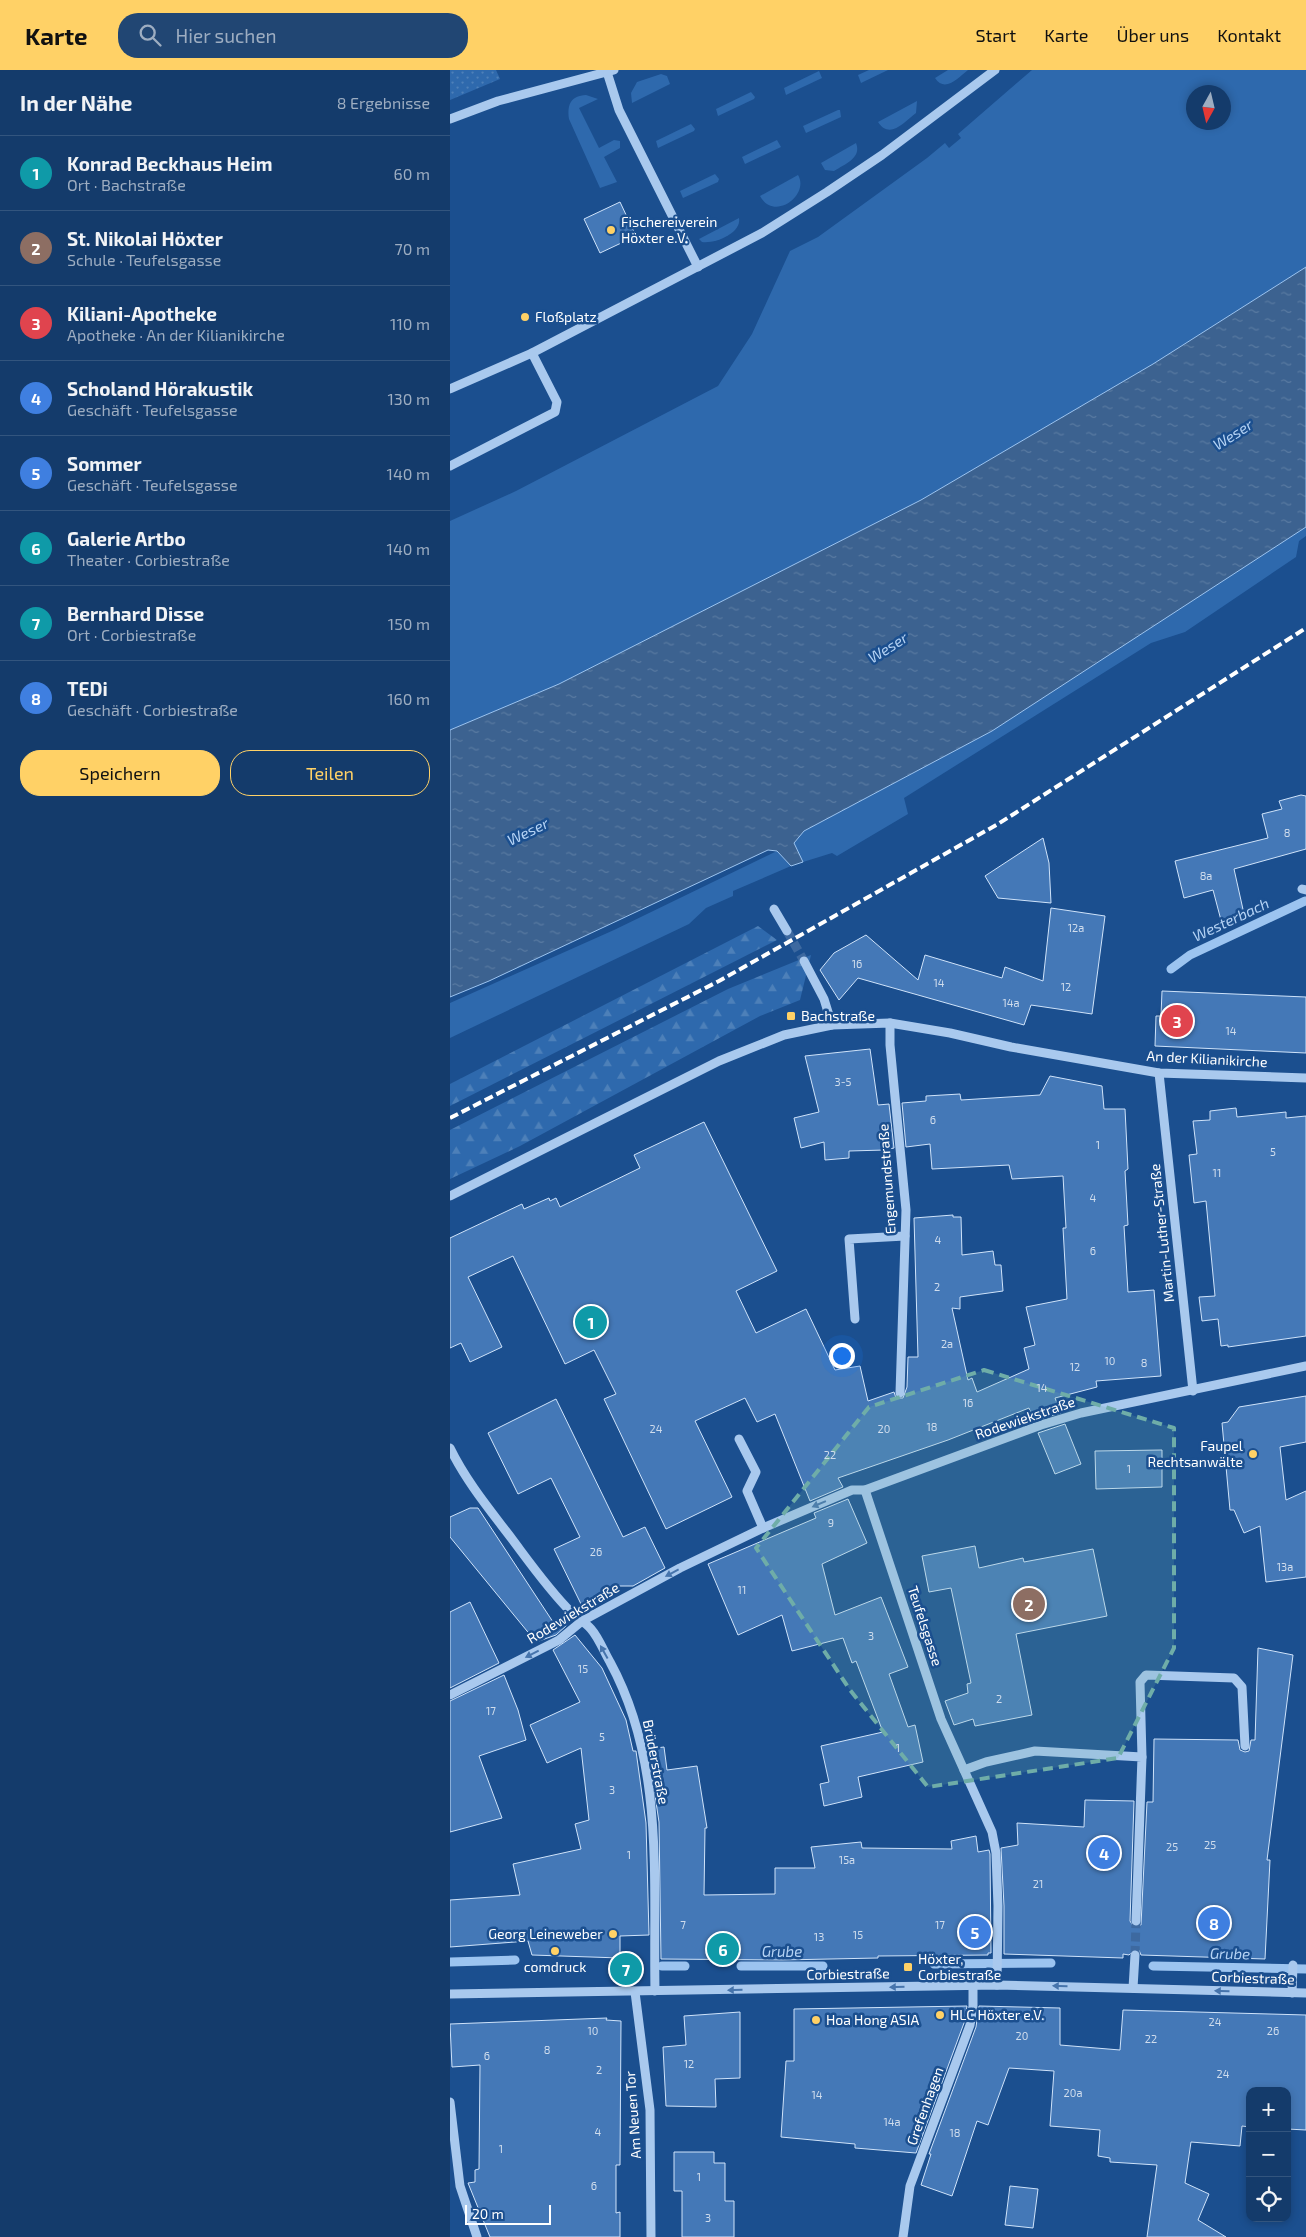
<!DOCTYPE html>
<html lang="de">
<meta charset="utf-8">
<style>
body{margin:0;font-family:"Exo 2",sans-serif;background:#214673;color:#f1f3f6}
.controls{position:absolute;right:15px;bottom:15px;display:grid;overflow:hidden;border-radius:10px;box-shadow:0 2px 8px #0003}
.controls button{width:45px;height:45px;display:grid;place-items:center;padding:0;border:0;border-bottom:1px solid #33557e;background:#143b6b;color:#f1f3f6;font:25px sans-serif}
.compass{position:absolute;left:736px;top:15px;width:45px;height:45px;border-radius:50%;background:#143b6b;box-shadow:0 2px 8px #0003;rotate:188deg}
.scale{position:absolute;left:15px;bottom:12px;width:86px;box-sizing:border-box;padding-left:5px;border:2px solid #fff;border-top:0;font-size:14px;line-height:18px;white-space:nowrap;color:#fff;-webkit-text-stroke:4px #1b4f8f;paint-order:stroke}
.you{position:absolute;left:391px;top:1285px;width:18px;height:18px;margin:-12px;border:4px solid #fff;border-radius:50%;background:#1a73e8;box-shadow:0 0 0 8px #1a73e833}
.badge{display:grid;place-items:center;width:32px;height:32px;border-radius:50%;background:#ffd166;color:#fff;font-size:16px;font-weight:700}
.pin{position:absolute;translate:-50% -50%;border:2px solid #fff;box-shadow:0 1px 5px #0006}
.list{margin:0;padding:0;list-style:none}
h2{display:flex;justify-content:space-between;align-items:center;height:65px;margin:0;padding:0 20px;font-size:21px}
h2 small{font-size:16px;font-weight:400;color:#9dadc1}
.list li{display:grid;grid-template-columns:32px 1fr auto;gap:15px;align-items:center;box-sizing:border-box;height:75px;padding:0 20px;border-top:1px solid #33557e}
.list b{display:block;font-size:19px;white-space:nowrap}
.list p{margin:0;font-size:16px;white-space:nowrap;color:#9dadc1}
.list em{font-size:16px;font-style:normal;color:#9dadc1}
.actions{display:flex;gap:10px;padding:15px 20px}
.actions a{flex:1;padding:11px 0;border:1px solid #ffd166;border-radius:20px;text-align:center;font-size:18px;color:#ffd166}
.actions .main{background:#ffd166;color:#111}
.icon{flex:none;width:28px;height:28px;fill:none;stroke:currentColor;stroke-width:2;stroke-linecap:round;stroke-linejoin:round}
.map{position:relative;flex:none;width:856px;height:2167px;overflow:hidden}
header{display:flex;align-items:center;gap:30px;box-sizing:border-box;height:70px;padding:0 25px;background:#ffd166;color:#111}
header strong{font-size:24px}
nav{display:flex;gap:28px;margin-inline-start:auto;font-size:18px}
.search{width:350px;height:45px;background:#214673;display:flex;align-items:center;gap:12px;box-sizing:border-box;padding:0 18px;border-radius:20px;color:#9dadc1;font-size:19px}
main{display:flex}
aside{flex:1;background:#143b6b}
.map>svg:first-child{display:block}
.grass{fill:#2e69ad;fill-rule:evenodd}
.forest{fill:url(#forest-firs)}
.garden{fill:url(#garden-dots)}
.water{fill:url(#water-ripples);stroke:#9cc4f0}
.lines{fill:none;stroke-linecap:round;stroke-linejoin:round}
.stream{stroke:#9cc4f0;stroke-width:9}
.building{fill:#4478b7;stroke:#cfe3fa}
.minor-tunnel{stroke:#3d69a0;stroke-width:9;stroke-dasharray:9 4.5;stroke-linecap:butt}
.minor{stroke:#a9c9ee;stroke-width:9}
.rail{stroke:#fff;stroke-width:4;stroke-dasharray:9 4;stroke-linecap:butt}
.oneway{fill:#4674ac}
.marked{fill:#6fada8;fill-opacity:0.2;stroke:#6fada8;stroke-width:4;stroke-dasharray:10 6;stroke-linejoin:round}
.poi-dot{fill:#ffd166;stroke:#1b4f8f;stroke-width:2}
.labels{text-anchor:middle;stroke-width:5;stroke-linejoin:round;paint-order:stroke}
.number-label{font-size:11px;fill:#d0dded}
.poi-label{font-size:14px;fill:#fff;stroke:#1b4f8f;text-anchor:start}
.street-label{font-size:14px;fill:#fff;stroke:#1b4f8f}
.water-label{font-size:15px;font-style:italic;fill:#b5d3f5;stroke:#1b4f8f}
</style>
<header>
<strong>Karte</strong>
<div class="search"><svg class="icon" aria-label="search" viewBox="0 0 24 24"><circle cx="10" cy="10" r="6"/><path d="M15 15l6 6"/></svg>Hier suchen</div>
<nav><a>Start</a><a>Karte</a><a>Über uns</a><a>Kontakt</a></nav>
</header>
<main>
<aside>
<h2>In der Nähe<small>8 Ergebnisse</small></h2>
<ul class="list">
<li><span class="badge" style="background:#0f9aa8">1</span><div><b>Konrad Beckhaus Heim</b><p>Ort · Bachstraße</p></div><em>60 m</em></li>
<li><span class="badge" style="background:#8d6e63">2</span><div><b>St. Nikolai Höxter</b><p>Schule · Teufelsgasse</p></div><em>70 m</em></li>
<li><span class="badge" style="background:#e0444e">3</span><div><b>Kiliani-Apotheke</b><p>Apotheke · An der Kilianikirche</p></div><em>110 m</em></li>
<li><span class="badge" style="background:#3f7fe0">4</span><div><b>Scholand Hörakustik</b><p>Geschäft · Teufelsgasse</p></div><em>130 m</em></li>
<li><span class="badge" style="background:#3f7fe0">5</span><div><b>Sommer</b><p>Geschäft · Teufelsgasse</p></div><em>140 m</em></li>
<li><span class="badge" style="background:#0f9aa8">6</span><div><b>Galerie Artbo</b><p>Theater · Corbiestraße</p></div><em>140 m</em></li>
<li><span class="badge" style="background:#0f9aa8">7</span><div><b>Bernhard Disse</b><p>Ort · Corbiestraße</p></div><em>150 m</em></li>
<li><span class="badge" style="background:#3f7fe0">8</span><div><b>TEDi</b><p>Geschäft · Corbiestraße</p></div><em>160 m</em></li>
</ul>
<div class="actions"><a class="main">Speichern</a><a>Teilen</a></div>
</aside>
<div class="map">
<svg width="856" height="2167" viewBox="0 0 856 2167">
<defs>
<pattern id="forest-firs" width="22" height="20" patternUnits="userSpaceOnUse" patternTransform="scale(1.25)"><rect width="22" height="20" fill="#2e69ad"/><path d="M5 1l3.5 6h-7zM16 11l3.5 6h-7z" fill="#4d80b9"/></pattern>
<pattern id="garden-dots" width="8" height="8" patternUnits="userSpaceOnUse" patternTransform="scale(1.25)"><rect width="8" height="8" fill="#2e69ad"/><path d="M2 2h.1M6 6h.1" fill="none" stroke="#4d80b9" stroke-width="1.8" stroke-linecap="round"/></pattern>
<pattern id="water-ripples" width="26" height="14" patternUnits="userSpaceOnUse" patternTransform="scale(1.25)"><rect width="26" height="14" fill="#3c6290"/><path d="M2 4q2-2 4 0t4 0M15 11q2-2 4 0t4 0" fill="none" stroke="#597aa1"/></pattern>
</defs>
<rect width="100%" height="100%" fill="#1b4f8f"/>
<g class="grass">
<path d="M419 0H438L411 13 408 5Z"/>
<path d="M498 0H518C508 8 495 23 485 8Z"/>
<path d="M582 0H856V197L703 294 471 430 109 614 0 660V451L66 421 268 316 302 264 340 181 368 167 477 88 495 73 499 78 511 68 508 64ZM744 22H774V52H744Z"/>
<path d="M369 1 372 8 336 25 334 18Z"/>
<path d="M211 4 217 6 220 14 182 33 181 23 187 12Z"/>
<path d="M301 22 305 27 304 29 268 46 266 39Z"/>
<path d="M136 25 148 29 129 38 149 78 164 70 170 71V78L154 87 167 112 150 118 119 49C117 34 121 26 136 25Z"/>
<path d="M467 31 466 43C454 52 440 70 428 52Z"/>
<path d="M388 40H390L391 47 356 63 353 56Z"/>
<path d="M241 54 245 59 244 61 208 78 206 71Z"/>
<path d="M327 70 331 77 295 94 292 87Z"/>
<path d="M406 73C412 88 395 94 384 101L375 100 371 93Z"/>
<path d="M265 104 269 109 268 112 233 128 230 121Z"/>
<path d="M348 105C360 125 324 152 310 126Z"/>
<path d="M289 148C292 163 265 174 252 172L249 169Z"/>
<path d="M856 457V466L849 471 846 487 735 562 701 573 454 728 458 744 387 786 382 783 353 792 344 773 354 761 542 661Z"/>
<path d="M327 781 341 796 283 821V826L256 838 239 854 0 968V933L164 860Z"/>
</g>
<g class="forest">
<path d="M308 856 327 870 0 1036V1014Z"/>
<path d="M361 885 350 930 310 946 70 1076 0 1109V1060L278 919Z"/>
</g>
<path class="garden" d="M0 0H46L50 9 0 30Z"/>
<path class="water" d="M856 197V457L542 661 354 761 344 773 353 792 341 796 327 781 318 780 39 911 0 927V660L109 614 471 430 703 294Z"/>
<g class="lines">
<g class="stream">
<path d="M721 899 740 885 855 831"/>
<path d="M0 1892 65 1890"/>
<path d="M484 1894 601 1893"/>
<path d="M212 1896H235"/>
<path d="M291 1896H373"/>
<path d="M703 1896 856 1899"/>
</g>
</g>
<g class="building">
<path d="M170 132 186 166 150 183 134 149Z"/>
<path d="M851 725 856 726V779L784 799 794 844 772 854 763 820 734 828 725 791 818 768 812 744 832 739 829 731Z"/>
<path d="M593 768 599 793 601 833 548 828 535 806Z"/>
<path d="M601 838 655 846 642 944 581 935 574 955 408 908 389 930 370 900 384 883 416 865 468 910 475 885 552 908 555 897 593 911Z"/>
<path d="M712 921 856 927V983L705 976 706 946H711Z"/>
<path d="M420 979 428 1035 439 1034 444 1078 435 1080 399 1081V1088L375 1090 374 1072 351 1078 344 1048 369 1042 355 986Z"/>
<path d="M600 1006 652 1016 654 1039H675L678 1099 675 1101 678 1155 674 1156 678 1222 704 1220 711 1306 646 1311 647 1317 605 1328 611 1343 584 1351 579 1338 498 1370 388 1408 393 1417 360 1431 325 1344 307 1352 295 1328 245 1351 282 1427 216 1459 154 1329 166 1324 144 1280 115 1294 63 1186 18 1207 52 1277 20 1292 11 1273 0 1278V1168L72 1134 74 1139 99 1128 100 1131 106 1128 110 1137 190 1098 184 1085 254 1052 327 1201 286 1221 306 1263 356 1239 385 1300 410 1296 418 1331 444 1322 446 1328H453L457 1317 458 1287H468L464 1148 503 1145V1147H511L512 1185 543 1181 545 1195H551L553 1221 510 1227V1239L502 1238 518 1310 522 1308 527 1322 579 1299 574 1278 585 1275 576 1237 617 1229 613 1158H616L613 1106 562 1109 559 1095 482 1099 480 1074 456 1077 452 1033 476 1031V1026L510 1024 511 1030 590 1025Z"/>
<path d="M786 1038 787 1047 836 1042V1048L856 1046V1266L778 1277V1275L771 1276 768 1249 752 1251 749 1227 765 1226 756 1131 744 1133 739 1085 747 1084 743 1051 760 1050V1041Z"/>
<path d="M856 1326V1372L830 1377 836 1430 856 1421V1507L816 1512 810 1456 794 1463 784 1440H780L772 1353 778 1352 789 1337Z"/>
<path d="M106 1329 173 1467 195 1457 215 1498 183 1516H166L131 1534 104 1479 130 1467 101 1408 68 1424 38 1363Z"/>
<path d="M615 1354 631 1394 605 1404 588 1363Z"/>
<path d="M712 1380V1417L646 1419 645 1381Z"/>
<path d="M398 1429 417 1473 372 1494 385 1545 431 1527 458 1597 439 1604 458 1657 465 1655 473 1692 408 1707 412 1727 374 1736 370 1714 379 1712 371 1676 433 1662 406 1591 402 1593 393 1568 342 1581 332 1545 288 1565 258 1494 366 1448 364 1443Z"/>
<path d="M20 1438H28L105 1555 113 1550 117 1555 106 1565 86 1572 0 1467V1447Z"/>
<path d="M525 1476 529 1498 573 1488 574 1492 643 1479 657 1546 566 1564 582 1645 525 1656 523 1649 504 1655 495 1631 518 1623 517 1614 521 1613 501 1518 479 1522 472 1486Z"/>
<path d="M20 1532 49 1593 0 1618V1542Z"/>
<path d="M125 1565 152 1598 176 1650 183 1681H186L196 1753 199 1865 170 1866V1888L82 1885 78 1871 0 1877V1830L70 1825 63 1794 131 1779 125 1754 139 1750 131 1678 97 1693 80 1655 130 1632 103 1580Z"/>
<path d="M808 1578 843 1585 817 1790H820L815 1889 691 1885 689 1880 685 1879 679 1885 673 1884V1888L554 1884V1836L551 1778 568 1775 567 1753 634 1757 635 1730 684 1731 680 1851 683 1856 691 1855 697 1732H703L704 1669 788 1670 790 1680 795 1682 799 1681 801 1670H805Z"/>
<path d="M54 1605 68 1640 76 1670 29 1686 52 1748 0 1762V1631Z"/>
<path d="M214 1677 217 1700 247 1696 257 1758H255L254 1825 325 1824V1798H365L361 1777 411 1772 412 1778 502 1779 501 1771 526 1766 528 1782 539 1780 540 1784 541 1883H538V1885L428 1886V1888L332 1890 211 1889 209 1752 198 1679Z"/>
<path d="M517 1936 514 1953 466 2083 405 2078V2074L331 2067 336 1991H344V1939Z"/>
<path d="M529 1936 610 1938V1975L670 1980 673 1940 856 1945V2060L837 2059V2021H800V2057L792 2056 790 2076 741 2072 735 2113 759 2124 748 2150 776 2167H697L707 2095 660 2092V2088L648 2086 650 2060 600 2056 604 2001 559 1998 538 2055 527 2051 502 2126 471 2115 481 2084H479L526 1957Z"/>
<path d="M290 1942V2008L265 2009 266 2037 216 2036 213 1977 236 1975 234 1946Z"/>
<path d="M157 1948 156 1950 171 1951 170 2095H166V2143L170 2142V2167H40L18 2113 25 2112V2100L29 2099 30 1995 2 1997 0 1954Z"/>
<path d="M224 2082H264V2093H275V2131H284V2167H232V2121H224Z"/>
<path d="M560 2116 588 2119 583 2158 555 2155Z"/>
</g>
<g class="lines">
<g class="minor-tunnel">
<path d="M337 861 354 891"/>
<path d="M685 1885 686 1851"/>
</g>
<g class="minor">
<path d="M157 2 169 40 248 197"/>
<path d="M0 49 48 31 164 0"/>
<path d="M0 319 82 283 312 163 377 122 432 85 545 0"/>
<path d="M0 396 105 342 107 332 82 283"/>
<path d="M852 819 856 820"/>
<path d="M324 839 337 861"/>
<path d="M354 891 374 929 382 955"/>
<path d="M440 953V975L456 1140 450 1323"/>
<path d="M709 1003 743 1321"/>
<path d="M0 1126 269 991 334 965 382 955 440 953 500 963 561 977 709 1003 856 1008"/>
<path d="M405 1249 399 1169 455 1166"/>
<path d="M289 1369 306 1402 297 1421 313 1458"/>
<path d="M0 1378C16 1411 40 1440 62 1469 80 1493 99 1520 121 1542 127 1548 135 1552 141 1559 149 1568 154 1582 160 1592 215 1693 203 1810 205 1921"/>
<path d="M415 1420 491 1649 542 1762 546 1783 548 1836 547 1915"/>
<path d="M0 1625 109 1570 132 1551 230 1498 313 1458 402 1420H415L591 1355 631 1343 856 1296"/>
<path d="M692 1687 690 1612 696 1605 784 1608 792 1617 795 1676"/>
<path d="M514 1700 536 1692 585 1681 692 1687 686 1851"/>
<path d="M683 1918 685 1885"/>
<path d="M185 1922 200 2040 201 2167"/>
<path d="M842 1923 843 1895"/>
<path d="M0 1924 547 1915 856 1923"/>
<path d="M0 2032 10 2116 27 2167"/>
<path d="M453 2167 460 2116 520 1955 523 1936V1916"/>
</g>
<path class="rail" d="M0 1048 269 911 548 754 856 558"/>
</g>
<defs><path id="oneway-solid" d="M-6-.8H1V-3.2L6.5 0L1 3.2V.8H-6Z" transform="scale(1.25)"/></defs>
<g class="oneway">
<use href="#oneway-solid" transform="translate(369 1434) rotate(157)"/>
<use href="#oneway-solid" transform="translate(222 1503) rotate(152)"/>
<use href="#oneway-solid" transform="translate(154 1582) rotate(-119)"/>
<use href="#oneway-solid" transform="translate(82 1584) rotate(153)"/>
<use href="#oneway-solid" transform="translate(610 1916) rotate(-179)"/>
<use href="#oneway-solid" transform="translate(447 1917) rotate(179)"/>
<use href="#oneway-solid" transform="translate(285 1920) rotate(179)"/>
<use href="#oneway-solid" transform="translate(772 1921) rotate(-178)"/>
</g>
<path class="marked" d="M534 1300 724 1358V1578L668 1688 478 1717 400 1620 306 1478 419 1337Z"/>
<g class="poi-dot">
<circle cx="161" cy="160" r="5"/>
<circle cx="75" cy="247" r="5"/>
<rect x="336" y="941" width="10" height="10" rx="2.5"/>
<circle cx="803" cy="1384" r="5"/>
<circle cx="163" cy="1864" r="5"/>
<circle cx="105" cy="1881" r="5"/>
<rect x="453" y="1892" width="10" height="10" rx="2.5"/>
<circle cx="490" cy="1945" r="5"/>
<circle cx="366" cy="1950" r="5"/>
</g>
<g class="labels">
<g class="number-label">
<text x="837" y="767">8</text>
<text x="756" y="810">8a</text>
<text x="626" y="862">12a</text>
<text x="407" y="898">16</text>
<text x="489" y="917">14</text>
<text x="616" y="921">12</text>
<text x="561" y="937">14a</text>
<text x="781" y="965">14</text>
<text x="393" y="1016">3-5</text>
<text x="483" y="1054">6</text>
<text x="648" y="1079">1</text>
<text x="823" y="1086">5</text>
<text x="767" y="1107">11</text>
<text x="643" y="1132">4</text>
<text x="488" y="1174">4</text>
<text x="643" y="1185">6</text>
<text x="487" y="1221">2</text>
<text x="497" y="1278">2a</text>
<text x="660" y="1295">10</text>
<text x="694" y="1297">8</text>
<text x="625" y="1301">12</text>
<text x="592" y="1322">14</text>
<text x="518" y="1337">16</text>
<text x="482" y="1361">18</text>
<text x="206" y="1363">24</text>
<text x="434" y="1363">20</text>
<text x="380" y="1389">22</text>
<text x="679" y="1403">1</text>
<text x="381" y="1457">9</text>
<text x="146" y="1486">26</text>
<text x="835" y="1501">13a</text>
<text x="292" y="1524">11</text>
<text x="421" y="1570">3</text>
<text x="133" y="1603">15</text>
<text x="549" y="1633">2</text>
<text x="41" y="1645">17</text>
<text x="152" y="1671">5</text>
<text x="448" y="1682">1</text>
<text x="162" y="1724">3</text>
<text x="760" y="1779">25</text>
<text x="722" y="1781">25</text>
<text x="179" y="1789">1</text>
<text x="397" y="1794">15a</text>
<text x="588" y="1818">21</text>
<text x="233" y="1859">7</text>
<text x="490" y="1859">17</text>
<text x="408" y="1869">15</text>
<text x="369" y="1871">13</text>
<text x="765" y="1956">24</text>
<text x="143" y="1965">10</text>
<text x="823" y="1965">26</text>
<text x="572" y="1970">20</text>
<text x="701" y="1973">22</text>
<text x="97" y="1984">8</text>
<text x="37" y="1990">6</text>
<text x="239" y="1998">12</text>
<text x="149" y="2004">2</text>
<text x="773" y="2008">24</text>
<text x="623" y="2027">20a</text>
<text x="367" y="2029">14</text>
<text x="442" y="2056">14a</text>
<text x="148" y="2066">4</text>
<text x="505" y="2067">18</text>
<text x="51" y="2083">1</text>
<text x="249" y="2111">1</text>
<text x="144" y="2120">6</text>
<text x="258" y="2152">3</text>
</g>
<g class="poi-label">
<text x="171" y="157">Fischereiverein<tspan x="171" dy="16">Höxter e.V.</tspan></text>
<text x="85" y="252">Floßplatz</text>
<text x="351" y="951">Bachstraße</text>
<text x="793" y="1381" text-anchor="end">Faupel<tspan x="793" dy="16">Rechtsanwälte</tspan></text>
<text x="153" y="1869" text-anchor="end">Georg Leineweber</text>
<text x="468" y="1894">Höxter,<tspan x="468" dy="16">Corbiestraße</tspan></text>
<text x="105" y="1902" text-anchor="middle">comdruck</text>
<text x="500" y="1950">HLC Höxter e.V.</text>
<text x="376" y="1955">Hoa Hong ASIA</text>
</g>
<g class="street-label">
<text transform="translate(757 989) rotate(3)" y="5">An der Kilianikirche</text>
<text transform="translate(437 1109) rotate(-94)" y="5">Engemundstraße</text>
<text transform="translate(712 1163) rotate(-96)" y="5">Martin-Luther-Straße</text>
<text transform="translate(575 1348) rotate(-19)" y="5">Rodewiekstraße</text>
<text transform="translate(123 1543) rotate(-31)" y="5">Rodewiekstraße</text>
<text transform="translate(475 1556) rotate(72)" y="5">Teufelsgasse</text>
<text transform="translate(206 1692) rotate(79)" y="5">Brüderstraße</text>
<text transform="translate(398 1904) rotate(-1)" y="5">Corbiestraße</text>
<text transform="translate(803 1908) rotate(2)" y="5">Corbiestraße</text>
<text transform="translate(475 2036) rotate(-70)" y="5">Grefenhagen</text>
<text transform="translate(183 2045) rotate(-94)" y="5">Am Neuen Tor</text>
</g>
<g class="water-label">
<text transform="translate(783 365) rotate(-32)" y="5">Weser</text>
<text transform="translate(438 578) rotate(-32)" y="5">Weser</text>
<text transform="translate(78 762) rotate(-26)" y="5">Weser</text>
<text transform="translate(781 850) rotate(-25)" y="5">Westerbach</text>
<text x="332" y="1887">Grube</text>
<text transform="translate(780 1884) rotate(1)" y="5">Grube</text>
</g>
</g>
</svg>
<div class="controls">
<button>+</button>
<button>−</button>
<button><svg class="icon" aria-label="locate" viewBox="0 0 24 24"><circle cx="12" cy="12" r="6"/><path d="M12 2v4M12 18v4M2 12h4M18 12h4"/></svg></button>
</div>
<svg class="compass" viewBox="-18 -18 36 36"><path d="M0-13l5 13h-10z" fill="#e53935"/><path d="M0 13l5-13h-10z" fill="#9dadc1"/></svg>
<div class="scale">20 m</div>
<div class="you"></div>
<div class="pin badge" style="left:141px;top:1252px;background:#0f9aa8">1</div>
<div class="pin badge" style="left:579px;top:1534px;background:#8d6e63">2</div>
<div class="pin badge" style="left:727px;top:951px;background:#e0444e">3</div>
<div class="pin badge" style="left:654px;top:1783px;background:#3f7fe0">4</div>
<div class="pin badge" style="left:525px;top:1862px;background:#3f7fe0">5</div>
<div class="pin badge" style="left:273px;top:1879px;background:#0f9aa8">6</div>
<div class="pin badge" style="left:176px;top:1899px;background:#0f9aa8">7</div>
<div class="pin badge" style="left:764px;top:1853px;background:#3f7fe0">8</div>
</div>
</main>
